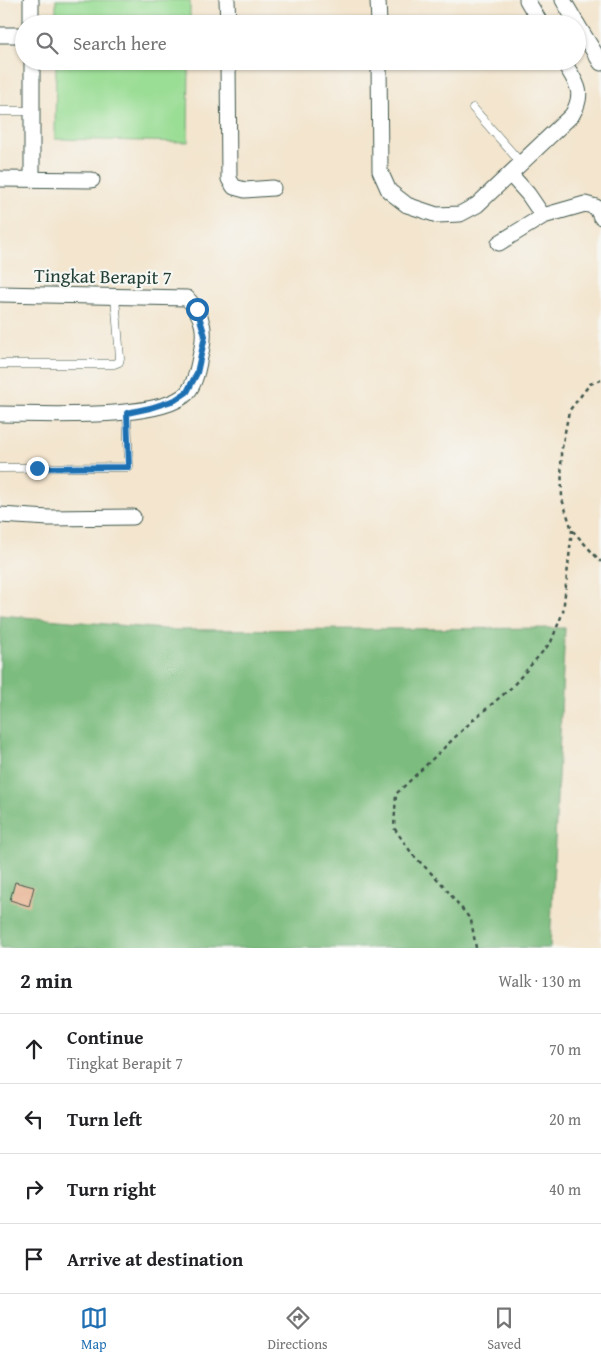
<!DOCTYPE html>
<meta charset="utf-8">
<style>
body{margin:0;font-family:"Gentium Book Plus",serif;background:#f2f2f2;color:#202124}
.stop{position:absolute;width:15px;height:15px;margin:-11px;border:4px solid #1f6fb2;border-radius:50%;background:#fff}
.stop.end{background:#1f6fb2;border-color:#fff;box-shadow:0 1px 5px #0008}
.list{margin:0;padding:0;list-style:none}
h2{display:flex;justify-content:space-between;align-items:center;height:65px;margin:0;padding:0 20px;font-size:21px}
h2 small{font-size:16px;font-weight:400;color:#757577}
.list li{display:grid;grid-template-columns:32px 1fr auto;gap:15px;align-items:center;box-sizing:border-box;height:70px;padding:0 20px;border-top:1px solid #e0e0e0}
.list b{display:block;font-size:19px;white-space:nowrap}
.list p{margin:0;font-size:16px;white-space:nowrap;color:#757577}
.list em{font-size:16px;font-style:normal;color:#757577}
.icon{flex:none;width:28px;height:28px;fill:none;stroke:currentColor;stroke-width:2;stroke-linecap:round;stroke-linejoin:round}
.map{position:relative;flex:none;width:601px;height:948px;overflow:hidden}
.search{position:absolute;background:#fff;box-shadow:0 1px 4px #0004;left:15px;right:15px;top:15px;height:55px;display:flex;align-items:center;gap:12px;box-sizing:border-box;padding:0 18px;border-radius:28px;color:#757577;font-size:19px}
.sheet{height:345px;background:#fff}
nav{display:flex;justify-content:space-around;align-items:center;box-sizing:border-box;height:70px;border-top:1px solid #e0e0e0;background:#fff;font-size:14px;color:#757577}
nav a{display:grid;justify-items:center;gap:2px}
nav .on{color:#1f6fb2}
.map>svg:first-child{display:block}
.green{fill:#9add94;stroke:#5c8d64}
.forest{fill:#7bbc7e;stroke:#4d7c59}
.building{fill:#e6ad89}
.lines{fill:none;stroke-linecap:round;stroke-linejoin:round}
.lane-casing{stroke:#3f564b;stroke-width:9}
.street-casing{stroke:#3f564b;stroke-width:17}
.path{stroke:#3f564b;stroke-width:2.5;stroke-dasharray:4 4;stroke-linecap:butt}
.lane{stroke:#fff;stroke-width:8}
.street{stroke:#fff;stroke-width:15}
.route{stroke:#1f6fb2;stroke-width:6}
.labels{text-anchor:middle;stroke-width:4.5;stroke-linejoin:round;paint-order:stroke}
.street-label{font-size:19px;fill:#1f3d34;stroke:#f6f6f2}
</style>
<div class="map">
<svg width="601" height="948" viewBox="0 0 601 948">
<rect width="100%" height="100%" fill="#f6f6f2"/>
<filter id="ink" filterUnits="userSpaceOnUse"><feTurbulence type="fractalNoise" baseFrequency=".02" numOctaves="2"/><feDisplacementMap in="SourceGraphic" scale="10" xChannelSelector="R" yChannelSelector="G"/><feConvolveMatrix kernelMatrix="1 2 1 2 8 2 1 2 1" color-interpolation-filters="sRGB"/></filter>
<filter id="wash" filterUnits="userSpaceOnUse"><feTurbulence type="fractalNoise" baseFrequency=".0096" numOctaves="4" result="noise"/><feDisplacementMap in="SourceGraphic" scale="20" xChannelSelector="R" yChannelSelector="G"/><feGaussianBlur stdDeviation="1.12" result="paint"/><feColorMatrix in="noise" values="0 0 0 0 0 0 0 0 0 0 0 0 0 0 0 0 0 1.4 0 .05"/><feComposite in="paint" operator="in"/></filter>
<g filter="url(#wash)">
<rect width="100%" height="100%" fill="#f3e5ce"/>
<g class="green">
<rect x="56" y="0" width="134" height="24"/>
<path d="M56 61H189L188 142 55 139Z"/>
</g>
<path class="forest" d="M0 615 176 630 565 628 550 948H0Z"/>
<g id="blocks">
<path class="building" d="M15 882 34 887 29 906 10 900Z"/>
</g>
</g>
<g filter="url(#ink)">
<use href="#blocks" fill-opacity="0" stroke="#3f564b" stroke-width="1"/>
<g class="lines">
<g class="lane-casing">
<g id="lane">
<path d="M473 108 521 163"/>
<path d="M0 111H32"/>
<path d="M0 364H114L119 362 120 358 115 297"/>
<path d="M0 468 129 467 127 413"/>
</g>
</g>
<g class="street-casing">
<g id="street">
<path d="M31 0V24"/>
<path d="M227 0 228 24"/>
<path d="M378 0 379 24"/>
<path d="M527 0 541 24"/>
<path d="M563 0 577 24"/>
<path d="M577 24 601 63"/>
<path d="M0 35H24"/>
<path d="M32 61V178"/>
<path d="M228 61 229 179 234 187 245 190 273 188"/>
<path d="M379 61 380 171 389 191 407 205 437 215 460 214 477 205 572 115C586 91 576 83 563 61"/>
<path d="M0 179 92 180"/>
<path d="M543 216 585 204 596 207 601 217"/>
<path d="M499 243 543 216 528 194 510 174"/>
<path d="M0 294 187 298C205 317 206 333 200 357 198 368 195 384 187 393 161 421 39 414 0 414"/>
<path d="M0 515 49 518 133 517"/>
</g>
</g>
<g class="path">
<path d="M601 380 590 384 569 411 561 453 562 499 572 530 601 562"/>
<path d="M476 948 471 920 442 884 413 855 394 828 396 794 473 720 511 688 551 642 563 612 572 530"/>
</g>
<use href="#lane" class="lane"/>
<use href="#street" class="street"/>
</g>
</g>
<g class="lines" filter="url(#ink)">
<path class="route" d="M37 468 129 467 127 413 150 408 175 400 187 392 197 373 205 336 197 309"/>
</g>
<g class="labels">
<g class="street-label">
<text transform="translate(103 276) rotate(1)" y="7">Tingkat Berapit 7</text>
</g>
</g>
</svg>
<div class="stop" style="left:197px;top:309px"></div>
<div class="stop end" style="left:37px;top:468px"></div>
<div class="search"><svg class="icon" aria-label="search" viewBox="0 0 24 24"><circle cx="10" cy="10" r="6"/><path d="M15 15l6 6"/></svg>Search here</div>
</div>
<section class="sheet">
<h2>2 min<small>Walk · 130 m</small></h2>
<ul class="list">
<li><svg class="icon" aria-label="ahead" viewBox="0 0 24 24"><path d="M12 20V5M6 11l6-6 6 6"/></svg><div><b>Continue</b><p>Tingkat Berapit 7</p></div><em>70 m</em></li>
<li><svg class="icon" aria-label="left" viewBox="0 0 24 24"><path d="M17 20v-9H6M10 6l-5 5 5 5"/></svg><div><b>Turn left</b></div><em>20 m</em></li>
<li><svg class="icon" aria-label="right" viewBox="0 0 24 24"><path d="M7 20v-9h11M14 6l5 5-5 5"/></svg><div><b>Turn right</b></div><em>40 m</em></li>
<li><svg class="icon" aria-label="arrive" viewBox="0 0 24 24"><path d="M6 21V4h12l-3 4 3 4H6"/></svg><div><b>Arrive at destination</b></div></li>
</ul>
</section>
<nav>
<a class="on"><svg class="icon" aria-label="map" viewBox="0 0 24 24"><path d="M3 6l6-2 6 2 6-2v14l-6 2-6-2-6 2zM9 4v14M15 6v14"/></svg>Map</a>
<a><svg class="icon" aria-label="directions" viewBox="0 0 24 24"><path d="M12 3l9 9-9 9-9-9zM9 14v-3h6M13 9l2 2-2 2"/></svg>Directions</a>
<a><svg class="icon" aria-label="saved" viewBox="0 0 24 24"><path d="M7 4h10v16l-5-4-5 4z"/></svg>Saved</a>
</nav>
